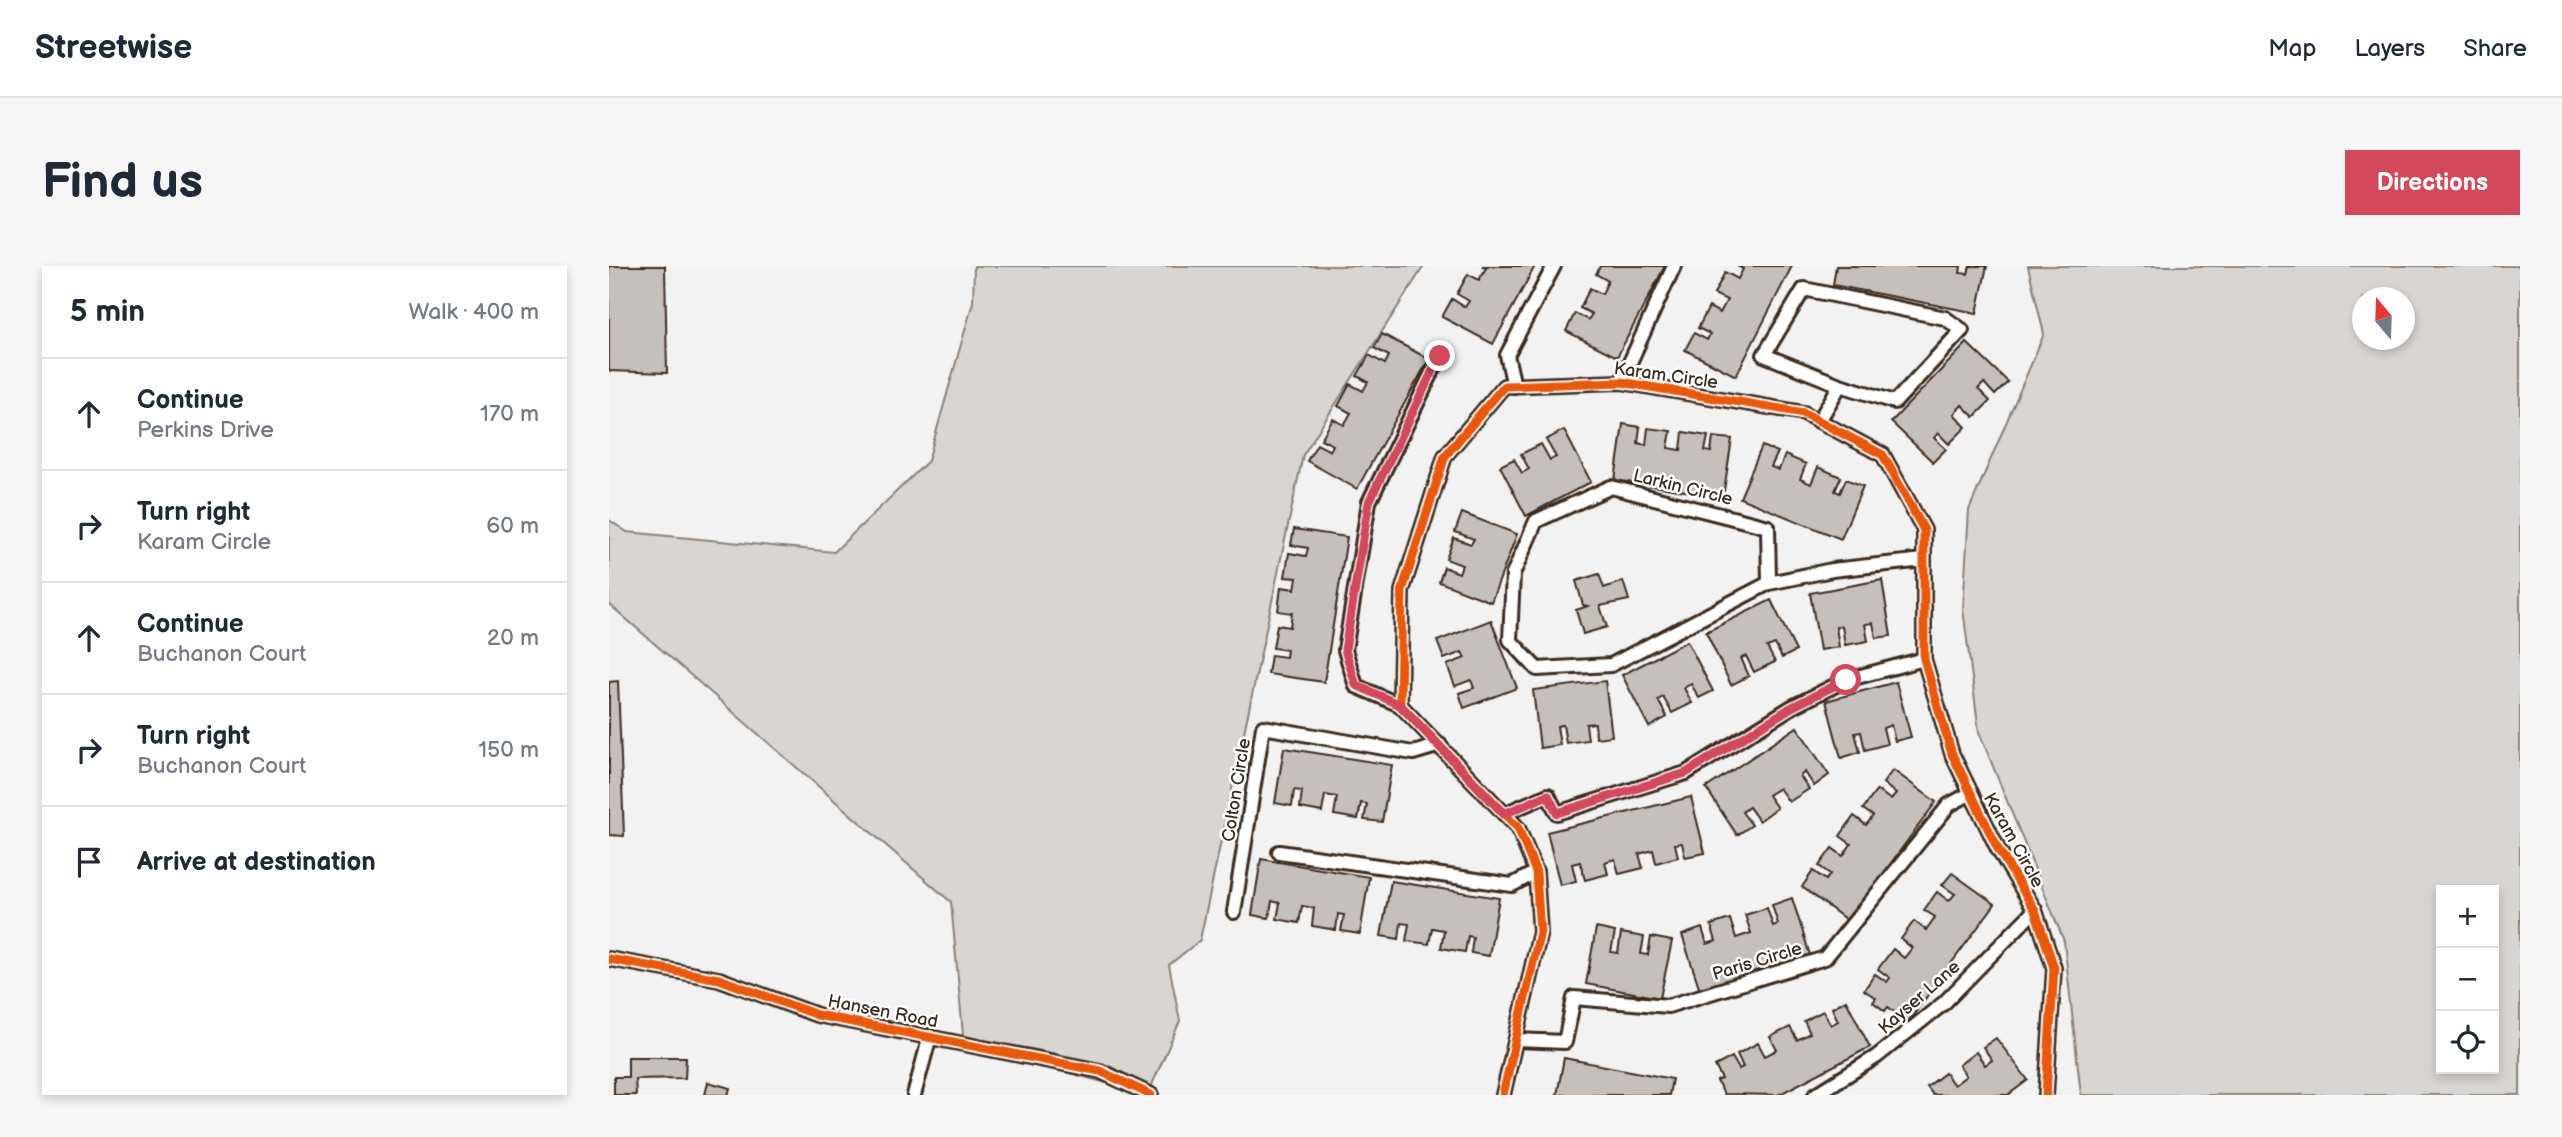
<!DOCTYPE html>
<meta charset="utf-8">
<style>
body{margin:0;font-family:"Balsamiq Sans",sans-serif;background:#f6f6f7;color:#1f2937}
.controls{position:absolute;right:21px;bottom:21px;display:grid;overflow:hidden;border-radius:0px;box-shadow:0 4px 10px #0003}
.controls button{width:63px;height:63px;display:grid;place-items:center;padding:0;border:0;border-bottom:2px solid #e0e1e3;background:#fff;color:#1f2937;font:35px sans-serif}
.compass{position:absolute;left:1743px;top:21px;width:63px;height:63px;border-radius:50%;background:#fff;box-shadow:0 4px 10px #0003;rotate:341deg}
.stop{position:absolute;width:21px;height:21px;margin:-16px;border:5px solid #d1495b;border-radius:50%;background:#fff}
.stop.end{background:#d1495b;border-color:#fff;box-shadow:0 2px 7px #0008}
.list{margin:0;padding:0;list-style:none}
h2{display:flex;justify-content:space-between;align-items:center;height:91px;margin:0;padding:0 28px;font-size:30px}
h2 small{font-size:23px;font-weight:400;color:#747a83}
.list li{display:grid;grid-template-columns:46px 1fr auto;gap:21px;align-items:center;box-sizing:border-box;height:112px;padding:0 28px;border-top:2px solid #e0e1e3}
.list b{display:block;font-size:26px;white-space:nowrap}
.list p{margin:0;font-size:23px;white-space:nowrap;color:#747a83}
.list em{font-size:23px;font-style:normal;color:#747a83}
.icon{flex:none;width:38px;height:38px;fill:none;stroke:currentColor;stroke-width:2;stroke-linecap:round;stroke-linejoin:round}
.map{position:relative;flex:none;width:1911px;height:829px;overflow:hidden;border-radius:0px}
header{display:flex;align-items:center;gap:42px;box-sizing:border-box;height:98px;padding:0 35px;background:#fff;border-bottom:2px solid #e0e1e3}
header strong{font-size:33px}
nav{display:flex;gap:38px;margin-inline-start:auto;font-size:24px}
.intro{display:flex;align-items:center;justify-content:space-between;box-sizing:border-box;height:168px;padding:0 42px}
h1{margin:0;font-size:49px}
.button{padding:18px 32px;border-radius:0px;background:#d1495b;color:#fff;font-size:24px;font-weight:700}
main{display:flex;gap:42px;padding:0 42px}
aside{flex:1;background:#fff;border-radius:0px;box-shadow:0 4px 10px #0003}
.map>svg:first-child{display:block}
.green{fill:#d8d5d2;stroke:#8a8078;stroke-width:2;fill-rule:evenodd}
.building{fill:#c6c0bd;stroke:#3b2a1e;stroke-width:2}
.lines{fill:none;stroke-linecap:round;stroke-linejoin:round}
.minor-casing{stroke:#3b2a1e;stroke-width:18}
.minor{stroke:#fff;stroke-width:12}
.cycleway-casing{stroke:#fff;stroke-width:13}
.cycleway{stroke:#e8590c;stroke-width:9}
.route{stroke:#d1495b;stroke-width:9}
.labels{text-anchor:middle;stroke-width:5;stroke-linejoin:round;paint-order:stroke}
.street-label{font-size:18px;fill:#3b2a1e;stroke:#fff}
</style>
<header>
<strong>Streetwise</strong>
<nav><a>Map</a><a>Layers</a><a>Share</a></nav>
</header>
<div class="intro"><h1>Find us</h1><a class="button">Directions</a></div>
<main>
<aside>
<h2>5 min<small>Walk · 400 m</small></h2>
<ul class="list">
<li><svg class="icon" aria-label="ahead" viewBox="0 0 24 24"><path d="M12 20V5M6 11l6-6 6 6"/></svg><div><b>Continue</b><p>Perkins Drive</p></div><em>170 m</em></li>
<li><svg class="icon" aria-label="right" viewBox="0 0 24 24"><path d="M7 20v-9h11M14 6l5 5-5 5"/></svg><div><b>Turn right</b><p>Karam Circle</p></div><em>60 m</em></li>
<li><svg class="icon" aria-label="ahead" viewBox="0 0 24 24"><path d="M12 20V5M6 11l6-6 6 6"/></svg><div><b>Continue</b><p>Buchanon Court</p></div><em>20 m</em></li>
<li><svg class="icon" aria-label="right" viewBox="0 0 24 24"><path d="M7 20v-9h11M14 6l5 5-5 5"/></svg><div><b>Turn right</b><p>Buchanon Court</p></div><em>150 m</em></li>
<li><svg class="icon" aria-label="arrive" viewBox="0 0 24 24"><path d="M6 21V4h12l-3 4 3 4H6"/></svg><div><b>Arrive at destination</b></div></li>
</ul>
</aside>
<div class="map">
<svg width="1911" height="829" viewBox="0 0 1911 829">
<rect width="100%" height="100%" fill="#f3f2f2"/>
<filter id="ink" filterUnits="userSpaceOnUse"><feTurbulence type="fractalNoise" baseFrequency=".0143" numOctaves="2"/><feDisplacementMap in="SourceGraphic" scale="14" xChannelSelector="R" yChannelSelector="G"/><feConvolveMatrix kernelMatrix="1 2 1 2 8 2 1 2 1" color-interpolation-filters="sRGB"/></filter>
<g filter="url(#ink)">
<g class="green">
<path d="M365 0H815L694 189 591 674 560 699 571 755 539 828 355 779 342 636 0 338V254L18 266 225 286 319 195 364 36Z"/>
<path d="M1419 0H1911V829H1472L1455 675 1370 466 1354 343 1360 244 1435 68ZM1754 32H1796V74H1754ZM1832 624H1885V803H1832Z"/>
</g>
<g class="building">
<path d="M0 0H56L58 107 0 105Z"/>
<path d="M873 0H926L884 78 833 51 843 33 856 41 860 35 848 28 859 8 870 14 877 2Z"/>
<path d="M991 0H1056L1008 91 957 65 966 47 979 54 983 48 971 42 981 22 993 28 999 15 987 8Z"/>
<path d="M1128 0H1183L1127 110 1076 84 1085 67 1098 74 1101 68 1089 62 1100 41 1111 47 1118 34 1105 28 1116 6 1129 13 1134 3Z"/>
<path d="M1227 0H1352L1351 7 1359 8 1361 0H1378L1368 47 1224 19Z"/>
<path d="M773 68 820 93 748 223 698 195 708 178 721 185 724 179 712 173 724 153 735 159 742 147 729 140 741 118 754 125 759 116 748 110 760 89 776 98 780 90 765 82Z"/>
<path d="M1358 77 1399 116 1386 129 1375 117 1369 123 1381 135 1365 151 1353 139 1345 148 1357 161 1340 178 1329 167 1325 172 1337 183 1324 196 1282 156Z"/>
<path d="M1014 158 1031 161 1029 177 1037 179 1039 162 1062 165 1059 182 1072 184 1074 166 1099 170 1096 185 1102 186 1104 171 1123 173 1114 231 1006 214Z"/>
<path d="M955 164 982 216 917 250 891 200 905 193 913 207 920 203 912 188 932 178 941 194 947 191 937 174Z"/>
<path d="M1153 180 1169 186 1162 201 1170 204 1176 189 1197 198 1191 213 1202 218 1209 201 1232 211 1226 225 1231 227 1237 213 1254 220 1232 273 1131 232Z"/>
<path d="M853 247 908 268 882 336 830 316 835 301 850 307 853 299 837 293 845 272 862 278 865 273 846 266Z"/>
<path d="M685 263 738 271 715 416 659 408 662 389 677 391 678 384 664 382 668 359 681 361 683 347 669 345 672 321 686 323 688 312 676 311 680 287 697 290 699 282 682 279Z"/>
<path d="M990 308 995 322 1014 315 1020 334 991 340 998 361 974 368 967 344 979 340 974 339 967 315Z"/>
<path d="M1273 314 1282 370 1267 372 1264 357 1256 358 1259 375 1236 379 1233 360 1227 361 1230 381 1211 384 1201 327Z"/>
<path d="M1162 334 1187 385 1173 392 1166 378 1158 381 1166 396 1145 406 1137 390 1132 392 1140 410 1122 419 1097 366Z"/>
<path d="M882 354 908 422 855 442 850 427 865 422 862 414 846 420 838 399 856 392 853 386 835 393 828 375Z"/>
<path d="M1078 375 1104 425 1090 432 1082 418 1075 422 1083 437 1063 447 1054 431 1049 434 1058 451 1040 461 1013 409Z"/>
<path d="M9 415 15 570 0 569V416Z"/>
<path d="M996 415 1003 470 987 472 986 457 977 458 979 474 957 477 954 459 948 460 951 479 931 482 924 424Z"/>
<path d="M1287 416 1302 471 1286 475 1282 459 1274 462 1278 478 1256 484 1252 466 1246 467 1251 486 1232 492 1217 435Z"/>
<path d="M1188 461 1220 509 1205 520 1196 506 1191 510 1200 523 1180 536 1170 522 1159 529 1168 542 1150 555 1140 541 1133 546 1143 559 1128 569 1097 522Z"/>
<path d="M675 482 783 499 773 556 755 554 758 538 752 537 749 553 725 549 728 531 716 529 713 546 691 542 693 525 685 524 683 540 666 537Z"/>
<path d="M1284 504 1327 536 1239 655 1193 621 1204 605 1217 614 1221 608 1210 600 1223 582 1234 590 1242 578 1231 570 1245 550 1257 559 1264 550 1254 543 1268 524 1282 534 1287 528 1274 517Z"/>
<path d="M1082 531 1096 587 1076 591 1073 577 1066 578 1069 591 1047 597 1044 584 1030 588 1034 602 1010 608 1006 593 996 596 999 608 976 614 971 596 963 598 967 615 951 619 938 566Z"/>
<path d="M652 593 760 611 751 668 732 665 735 649 729 648 727 664 703 660 705 642 693 640 690 657 668 653 671 637 663 635 660 652 643 649Z"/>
<path d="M1343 607 1386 638 1299 756 1279 741 1276 745 1264 736 1267 732 1255 724 1266 708 1278 716 1281 712 1269 703 1284 683 1295 692 1303 682 1292 673 1305 655 1317 664 1326 651 1315 644 1328 626 1340 635 1346 628 1333 619Z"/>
<path d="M782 615 890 632 880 690 862 687 864 671 859 670 856 686 832 682 835 664 823 662 820 678 797 675 800 658 792 657 790 673 772 670Z"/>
<path d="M1183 632 1201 689 1091 724 1073 669 1093 662 1098 678 1107 675 1102 659 1121 653 1127 672 1142 667 1136 649 1158 642 1164 660 1169 658 1163 639Z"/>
<path d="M987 662 1006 666 1002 686 1009 687 1012 667 1035 671 1032 688 1039 689 1042 671 1063 675 1051 732 977 718Z"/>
<path d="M1237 734 1261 781 1169 829 1115 828 1108 815 1113 813 1106 800 1123 791 1130 803 1134 801 1128 788 1149 777 1156 790 1168 784 1161 771 1181 761 1188 774 1201 767 1195 755 1214 745 1222 759 1229 755 1223 742Z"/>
<path d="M1387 772 1419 814 1399 829H1324L1318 821 1336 807 1345 819 1357 810 1350 799 1367 786 1376 799 1383 794 1374 781Z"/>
<path d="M19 791H77L76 812 26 813 27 829H5V811H19Z"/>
<path d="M955 792 1063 813 1060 829H948Z"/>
<path d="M99 816 121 822 119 829H96Z"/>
</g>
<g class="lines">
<g class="minor-casing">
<g id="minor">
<path d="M1012 116 1065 0"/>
<path d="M905 120 898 89 945 0"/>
<path d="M1210 155 1231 119 1286 136 1353 64 1336 52 1195 23 1155 89 1231 119"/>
<path d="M1160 317 1159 261 1002 221 927 255 904 308 901 374 928 403 1002 399 1160 317 1223 304 1315 294"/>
<path d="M791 439 747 420 736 384 760 236 831 90"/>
<path d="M895 548 939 529 948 547 1077 507 1183 441 1237 414 1315 393"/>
<path d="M670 586 903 619 927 606"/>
<path d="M625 646 654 461 804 487 831 479"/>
<path d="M0 693 110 713 208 749 491 805 542 829"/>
<path d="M907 774 956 776 965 732 1059 740 1216 692 1340 539 1362 527"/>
<path d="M305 829 321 770"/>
<path d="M894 829 931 666 927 606 909 562 791 439 793 325 836 190 895 120 1012 116 1195 147 1274 189 1315 264V393L1343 488 1389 583 1426 644 1445 702 1437 829"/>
<path d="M1206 829 1267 791 1335 737 1426 644"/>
</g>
</g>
<use href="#minor" class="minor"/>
<g class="cycleway-casing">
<g id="cycleway">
<path d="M0 693 110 713 208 749 491 805 542 829"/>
<path d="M894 829 931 666 927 606 909 562 791 439 793 325 836 190 895 120 1012 116 1195 147 1274 189 1315 264V393L1343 488 1389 583 1426 644 1445 702 1437 829"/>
</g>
</g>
<use href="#cycleway" class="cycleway"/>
</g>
</g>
<g class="lines" filter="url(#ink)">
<path class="route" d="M831 90 760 236 736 384 747 419 791 439 895 548 939 529 948 547 1077 507 1183 441 1237 414"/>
</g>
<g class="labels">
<g class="street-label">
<text transform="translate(1057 109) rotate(8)" y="6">Karam Circle</text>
<text transform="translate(1074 221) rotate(14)" y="6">Larkin Circle</text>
<text transform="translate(627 524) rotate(-81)" y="6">Colton Circle</text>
<text transform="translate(1405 574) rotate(61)" y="6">Karam Circle</text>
<text transform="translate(1148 695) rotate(-17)" y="6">Paris Circle</text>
<text transform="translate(1310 731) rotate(-41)" y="6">Kayser Lane</text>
<text transform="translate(274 745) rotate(11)" y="6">Hansen Road</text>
</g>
</g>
</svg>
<div class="controls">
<button>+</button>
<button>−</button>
<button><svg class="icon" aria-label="locate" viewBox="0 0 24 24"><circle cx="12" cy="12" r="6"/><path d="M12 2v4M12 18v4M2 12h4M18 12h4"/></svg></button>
</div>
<svg class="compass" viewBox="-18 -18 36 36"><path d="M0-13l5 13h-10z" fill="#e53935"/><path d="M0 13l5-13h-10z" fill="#747a83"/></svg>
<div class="stop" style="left:1237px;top:414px"></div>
<div class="stop end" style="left:831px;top:90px"></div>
</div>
</main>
